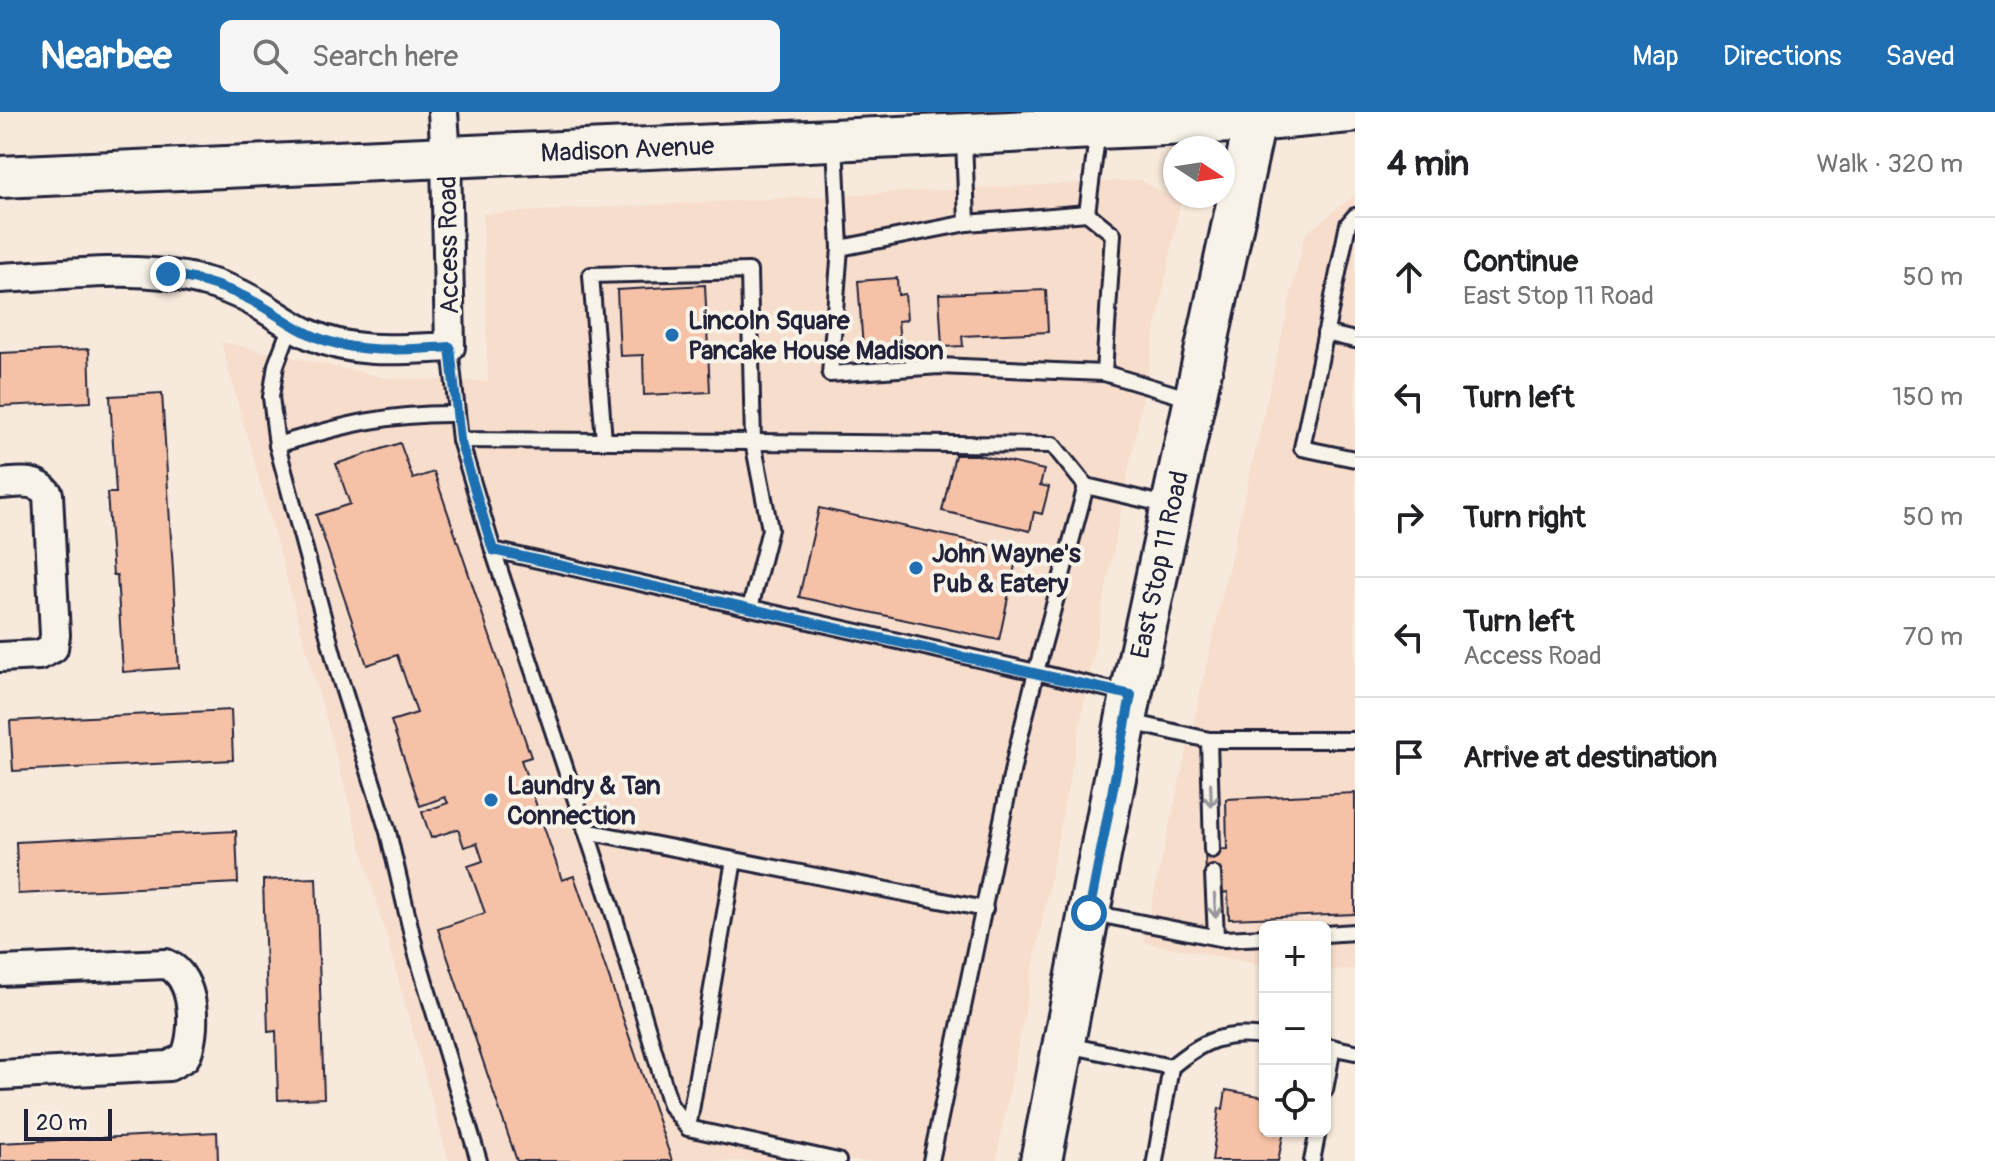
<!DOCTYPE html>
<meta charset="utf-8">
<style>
body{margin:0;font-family:Pangolin,sans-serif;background:#f6f6f6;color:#202124}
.controls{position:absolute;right:24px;bottom:24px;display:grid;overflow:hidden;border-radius:12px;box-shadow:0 2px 6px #0004}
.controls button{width:72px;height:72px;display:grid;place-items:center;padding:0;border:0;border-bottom:2px solid #e0e0e0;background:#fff;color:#202124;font:40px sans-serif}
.compass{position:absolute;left:1163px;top:24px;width:72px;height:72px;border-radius:50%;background:#fff;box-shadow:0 2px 6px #0004;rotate:102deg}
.scale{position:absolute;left:24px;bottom:20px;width:88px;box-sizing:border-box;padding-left:8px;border:4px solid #22223b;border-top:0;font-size:22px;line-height:28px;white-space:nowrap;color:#22223b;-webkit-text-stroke:6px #f7f3e8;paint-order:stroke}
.stop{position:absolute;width:24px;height:24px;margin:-18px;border:6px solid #1f6fb2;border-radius:50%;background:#fff}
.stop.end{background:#1f6fb2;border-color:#fff;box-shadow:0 2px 8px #0008}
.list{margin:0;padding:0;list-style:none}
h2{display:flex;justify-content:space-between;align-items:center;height:104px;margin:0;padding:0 32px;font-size:34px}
h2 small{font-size:26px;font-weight:400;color:#757577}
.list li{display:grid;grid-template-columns:52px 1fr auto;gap:24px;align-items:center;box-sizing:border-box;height:120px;padding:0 32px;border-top:2px solid #e0e0e0}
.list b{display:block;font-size:30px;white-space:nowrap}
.list p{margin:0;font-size:26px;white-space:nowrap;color:#757577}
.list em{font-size:26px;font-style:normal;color:#757577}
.icon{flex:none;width:44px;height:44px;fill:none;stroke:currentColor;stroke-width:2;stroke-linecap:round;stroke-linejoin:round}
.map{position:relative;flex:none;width:1355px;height:1049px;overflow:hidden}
header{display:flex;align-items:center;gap:48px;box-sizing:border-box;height:112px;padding:0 40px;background:#1f6fb2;color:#fff}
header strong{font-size:38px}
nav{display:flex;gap:44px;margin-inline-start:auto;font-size:28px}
.search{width:560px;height:72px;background:#f6f6f6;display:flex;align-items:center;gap:20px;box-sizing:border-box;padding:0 28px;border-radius:12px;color:#757577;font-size:30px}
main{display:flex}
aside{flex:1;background:#fff}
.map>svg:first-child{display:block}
.built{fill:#f7ddcb}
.building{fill:#f6c2a7;stroke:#22223b;stroke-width:2}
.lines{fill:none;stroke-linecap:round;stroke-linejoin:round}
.service-casing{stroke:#22223b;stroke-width:20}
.minor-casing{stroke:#22223b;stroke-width:34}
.secondary-casing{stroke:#22223b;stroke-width:46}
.service{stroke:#f7f3e8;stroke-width:14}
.minor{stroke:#f7f3e8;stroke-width:28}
.secondary{stroke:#f7f3e8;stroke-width:40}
.oneway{stroke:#97959a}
.route{stroke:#1f6fb2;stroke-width:10}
.poi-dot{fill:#1f6fb2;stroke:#f7f3e8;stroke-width:3}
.labels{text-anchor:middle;stroke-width:8;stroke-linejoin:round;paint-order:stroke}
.street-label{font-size:26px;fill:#22223b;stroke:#f7f3e8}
.poi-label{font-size:26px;font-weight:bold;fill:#22223b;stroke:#f7f3e8;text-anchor:start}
</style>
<header>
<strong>Nearbee</strong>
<div class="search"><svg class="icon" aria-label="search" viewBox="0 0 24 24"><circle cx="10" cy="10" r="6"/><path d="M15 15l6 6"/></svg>Search here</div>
<nav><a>Map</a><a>Directions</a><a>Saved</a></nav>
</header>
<main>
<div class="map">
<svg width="1355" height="1049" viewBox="0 0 1355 1049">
<rect width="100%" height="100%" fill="#f7e9db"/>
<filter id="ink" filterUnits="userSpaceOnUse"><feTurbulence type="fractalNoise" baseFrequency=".0125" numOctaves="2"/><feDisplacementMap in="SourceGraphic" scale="16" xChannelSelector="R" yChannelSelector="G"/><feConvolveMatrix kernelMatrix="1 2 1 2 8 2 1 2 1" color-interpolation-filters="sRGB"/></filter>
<g filter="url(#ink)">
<g class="built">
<path d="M1140 68 1180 91 996 1049H449L221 230 386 266 488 270 483 102Z"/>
<path d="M1355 83V857L1325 858V815H1265V853L1143 830 1305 122Z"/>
</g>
<g class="building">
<path d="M897 166 898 183 905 182 907 208 898 209 900 231 896 234 863 236 858 169Z"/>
<path d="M705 173 710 280 644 283 643 243 620 244 617 178Z"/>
<path d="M1046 178 1048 220 962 224 963 234 942 235 939 182Z"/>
<path d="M89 237 91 290 0 294V241Z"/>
<path d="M162 281 179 556 123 560 117 463H113L107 381H116L110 284Z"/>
<path d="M400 331 413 367 434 360 531 645 521 648 562 768 574 764 672 1049H517L438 817 485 801 468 754 483 749 477 731 464 735 458 717 431 726 422 700 448 691 445 685 420 694 391 609 417 601 397 543 367 553 316 403 350 392 336 352Z"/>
<path d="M955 343H978L1044 358 1040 373 1049 375 1042 402 1034 400 1030 419 942 399Z"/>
<path d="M819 396 1018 439 999 528 799 485Z"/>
<path d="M231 598 233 648 13 659 10 609Z"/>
<path d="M1355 681V802L1229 807 1228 780 1222 781V762H1206L1205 738 1227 737 1226 687Z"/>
<path d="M236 719 238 771 18 782 16 730Z"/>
<path d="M316 766 324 986 278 988 276 919 268 920 263 768Z"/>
<path d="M1226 978 1265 985V1019H1284L1278 1049H1212L1219 996 1223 997Z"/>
<path d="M217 1020 218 1049H0V1031Z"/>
</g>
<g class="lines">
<g class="service-casing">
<g id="service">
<path d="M835 32 840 136 967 111 964 26"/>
<path d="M1087 101 1113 122 1104 261 1191 287"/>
<path d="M1355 104 1348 112 1302 336 1355 347"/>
<path d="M967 111 1087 101 1098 18"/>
<path d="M840 136 830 262 939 254 1104 261"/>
<path d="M291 213 276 253 271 285 277 333 338 560 388 720 416 840 479 1049"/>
<path d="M1325 221 1355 228"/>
<path d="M450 235 460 328C658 330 855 330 1053 333L1086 374 1171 394"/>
<path d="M460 328 493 438 1036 560 1016 641 931 1049"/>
<path d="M604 329 591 163 749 159 753 330 770 417 750 496"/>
<path d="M277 333C343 313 388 301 457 302"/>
<path d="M1086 374 1036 560 1129 582"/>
<path d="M493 438 614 803 670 993 688 1016 838 1049"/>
<path d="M1126 609 1209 628H1355"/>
<path d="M1209 628 1212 738"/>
<path d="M586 719 985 797"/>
<path d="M1213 762 1216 825"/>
<path d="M1092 801 1224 827 1265 825"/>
<path d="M1325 822 1355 820"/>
<path d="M1068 933 1171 955"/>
<path d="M1325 934 1355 940"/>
<path d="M1325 978 1333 935"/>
<path d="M688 1016 734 748"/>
<path d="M1155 1049 1171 955C1202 929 1224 919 1265 925"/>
<path d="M1312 1049 1318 1019"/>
</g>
</g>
<g class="minor-casing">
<g id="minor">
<path d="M0 166C66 163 138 152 202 169 219 173 237 180 253 189 273 200 290 214 311 223 356 243 403 237 450 235L446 45 443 0"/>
<path d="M0 372C18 371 36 366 48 382L55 523 53 536 39 543 0 545"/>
<path d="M0 859 166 852C196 864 197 921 185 945L169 954 0 963"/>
</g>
</g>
<g class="secondary-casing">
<g id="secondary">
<path id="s1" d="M0 65 1255 9 1349 0"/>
<path id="s2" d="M1041 1049 1131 583 1257 0"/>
</g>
</g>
<use href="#service" class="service"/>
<use href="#minor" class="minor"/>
<use href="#secondary" class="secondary"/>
</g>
<defs><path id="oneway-shaft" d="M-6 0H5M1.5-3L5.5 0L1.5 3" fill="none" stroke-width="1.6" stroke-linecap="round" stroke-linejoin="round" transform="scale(2)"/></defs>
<g class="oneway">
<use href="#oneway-shaft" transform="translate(1211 683) rotate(88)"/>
<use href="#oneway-shaft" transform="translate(1215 794) rotate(87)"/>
</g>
</g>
<g class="lines" filter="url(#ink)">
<path class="route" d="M168 162C197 167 224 174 251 188 277 201 298 220 327 229 367 242 409 237 450 235L460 328 493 438 1131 583 1089 801"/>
</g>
<g class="poi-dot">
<circle cx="672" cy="223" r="8"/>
<circle cx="916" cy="456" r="8"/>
<circle cx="491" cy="688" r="8"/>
</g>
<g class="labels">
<g class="street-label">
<text dy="9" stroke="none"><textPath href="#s1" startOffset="628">Madison Avenue</textPath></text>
<text transform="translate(448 133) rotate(-91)" y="9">Access Road</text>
<text dy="9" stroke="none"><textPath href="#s2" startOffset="608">East Stop 11 Road</textPath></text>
</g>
<g class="poi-label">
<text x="688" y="217">Lincoln Square<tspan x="688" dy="30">Pancake House Madison</tspan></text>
<text x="932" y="450">John Wayne's<tspan x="932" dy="30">Pub &amp; Eatery</tspan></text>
<text x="507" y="682">Laundry &amp; Tan<tspan x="507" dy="30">Connection</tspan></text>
</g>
</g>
</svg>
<div class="controls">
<button>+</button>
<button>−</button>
<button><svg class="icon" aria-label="locate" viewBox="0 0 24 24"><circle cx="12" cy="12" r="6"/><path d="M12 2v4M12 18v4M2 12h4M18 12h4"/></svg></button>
</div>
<svg class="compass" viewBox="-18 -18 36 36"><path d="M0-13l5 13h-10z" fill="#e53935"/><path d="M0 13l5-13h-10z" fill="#757577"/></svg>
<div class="scale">20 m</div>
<div class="stop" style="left:1089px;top:801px"></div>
<div class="stop end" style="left:168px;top:162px"></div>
</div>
<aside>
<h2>4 min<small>Walk · 320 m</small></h2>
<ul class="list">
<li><svg class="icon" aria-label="ahead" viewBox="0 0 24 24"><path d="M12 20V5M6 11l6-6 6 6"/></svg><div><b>Continue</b><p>East Stop 11 Road</p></div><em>50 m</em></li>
<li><svg class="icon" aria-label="left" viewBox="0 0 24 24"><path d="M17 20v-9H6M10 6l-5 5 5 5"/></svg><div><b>Turn left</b></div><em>150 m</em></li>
<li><svg class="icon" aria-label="right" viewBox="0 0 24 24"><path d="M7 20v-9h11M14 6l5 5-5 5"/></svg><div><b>Turn right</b></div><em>50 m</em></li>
<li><svg class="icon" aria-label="left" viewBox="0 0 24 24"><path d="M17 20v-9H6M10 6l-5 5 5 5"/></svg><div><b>Turn left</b><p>Access Road</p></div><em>70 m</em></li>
<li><svg class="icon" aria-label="arrive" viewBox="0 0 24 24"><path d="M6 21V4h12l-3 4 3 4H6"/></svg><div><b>Arrive at destination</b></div></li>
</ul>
</aside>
</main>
